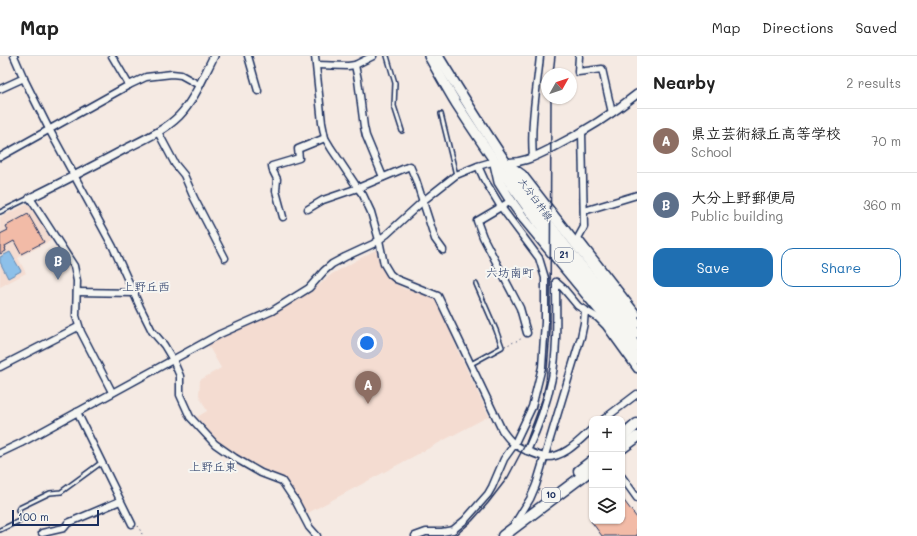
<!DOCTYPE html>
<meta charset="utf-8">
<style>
body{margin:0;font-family:Mali,"Klee One",sans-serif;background:#f6f6f6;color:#222}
.controls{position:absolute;right:12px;bottom:12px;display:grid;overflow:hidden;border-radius:8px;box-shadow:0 1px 3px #0004}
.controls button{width:36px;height:36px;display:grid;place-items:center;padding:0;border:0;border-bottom:1px solid #e0e0e0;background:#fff;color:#222;font:20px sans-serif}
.compass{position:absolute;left:541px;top:12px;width:36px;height:36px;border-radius:50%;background:#fff;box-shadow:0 1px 3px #0004;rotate:50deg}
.scale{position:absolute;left:12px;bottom:10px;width:87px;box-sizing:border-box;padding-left:4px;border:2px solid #1b2f5e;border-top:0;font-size:11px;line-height:14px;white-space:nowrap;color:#1b2f5e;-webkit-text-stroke:3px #f6f6f2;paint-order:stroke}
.you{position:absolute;left:367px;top:287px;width:14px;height:14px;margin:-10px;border:3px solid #fff;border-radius:50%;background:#1a73e8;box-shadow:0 0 0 6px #1a73e833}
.badge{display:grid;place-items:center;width:26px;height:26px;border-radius:50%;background:#1f6fb2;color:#fff;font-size:13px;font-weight:700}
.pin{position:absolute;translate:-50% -33px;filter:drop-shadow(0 1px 2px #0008)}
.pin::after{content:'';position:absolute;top:21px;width:14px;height:12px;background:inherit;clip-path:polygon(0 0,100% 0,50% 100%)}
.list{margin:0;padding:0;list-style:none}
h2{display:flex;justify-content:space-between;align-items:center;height:52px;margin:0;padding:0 16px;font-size:17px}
h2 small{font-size:13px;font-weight:400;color:#767676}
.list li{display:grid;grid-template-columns:26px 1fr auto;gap:12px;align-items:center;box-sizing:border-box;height:64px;padding:0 16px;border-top:1px solid #e0e0e0}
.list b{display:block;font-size:15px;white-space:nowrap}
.list p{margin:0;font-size:13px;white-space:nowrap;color:#767676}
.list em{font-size:13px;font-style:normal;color:#767676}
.actions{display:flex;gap:8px;padding:12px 16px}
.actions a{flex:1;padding:9px 0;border:1px solid #1f6fb2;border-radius:12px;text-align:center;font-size:14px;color:#1f6fb2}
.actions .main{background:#1f6fb2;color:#fff}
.icon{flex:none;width:22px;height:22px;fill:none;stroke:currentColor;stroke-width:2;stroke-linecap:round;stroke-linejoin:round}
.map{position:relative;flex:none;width:637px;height:480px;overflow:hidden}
header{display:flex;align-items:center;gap:24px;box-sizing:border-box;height:56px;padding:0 20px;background:#fff;border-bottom:1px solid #e0e0e0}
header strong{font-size:19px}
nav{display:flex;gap:22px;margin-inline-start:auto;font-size:14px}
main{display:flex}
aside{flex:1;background:#fff}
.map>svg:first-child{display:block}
.built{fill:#f4dcd1}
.water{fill:#8dc0e9;stroke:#5f86b1}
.building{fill:#f2bba7;stroke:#1b2f5e}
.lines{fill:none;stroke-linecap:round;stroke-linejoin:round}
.minor-tunnel{stroke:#c9c5c8;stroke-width:6;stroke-dasharray:6 3;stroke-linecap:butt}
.service-casing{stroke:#1b2f5e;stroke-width:6}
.minor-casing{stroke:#1b2f5e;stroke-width:9}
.tertiary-casing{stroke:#1b2f5e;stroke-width:10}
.primary-casing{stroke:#1b2f5e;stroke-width:12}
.trunk-casing{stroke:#1b2f5e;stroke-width:13}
.path{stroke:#1b2f5e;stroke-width:1;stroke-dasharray:1 3;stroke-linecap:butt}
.service{stroke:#f6f6f2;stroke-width:3}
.minor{stroke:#f6f6f2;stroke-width:6}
.tertiary{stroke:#f6f6f2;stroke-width:7}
.primary{stroke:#f6f6f2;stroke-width:9}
.trunk{stroke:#f6f6f2;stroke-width:10}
.rail{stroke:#1b2f5e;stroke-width:1.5}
.labels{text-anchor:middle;stroke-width:4;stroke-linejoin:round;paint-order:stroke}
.shield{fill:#f6f6f2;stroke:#5d6b8a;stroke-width:1}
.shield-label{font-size:9px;font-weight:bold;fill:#1b2f5e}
.street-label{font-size:10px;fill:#1b2f5e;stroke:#f6f6f2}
.quarter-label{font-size:12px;fill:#1b2f5e;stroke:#f6f6f2}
</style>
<header>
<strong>Map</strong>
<nav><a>Map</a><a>Directions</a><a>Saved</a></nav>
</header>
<main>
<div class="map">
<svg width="637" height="480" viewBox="0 0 637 480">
<rect width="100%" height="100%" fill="#f5eae3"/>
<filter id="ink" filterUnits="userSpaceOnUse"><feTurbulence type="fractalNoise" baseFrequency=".025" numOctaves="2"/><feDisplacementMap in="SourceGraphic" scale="8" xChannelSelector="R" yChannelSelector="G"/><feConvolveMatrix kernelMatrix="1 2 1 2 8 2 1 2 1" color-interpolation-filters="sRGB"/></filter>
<g filter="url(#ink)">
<g class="built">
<path d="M28 148 52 184 18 202 26 217 0 231V161Z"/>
<path d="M377 193 388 222 404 233 412 234 437 244 458 295 489 360 306 458 298 444 282 421 248 406 218 385 197 361 207 355 199 339 200 324 221 312 208 289 283 252 313 234 332 218Z"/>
</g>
<path class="water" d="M10 196 21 215 8 222 0 206V201Z"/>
<g class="building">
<path d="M28 158 44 186 21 198 14 185 5 190 6 192H5L6 195 0 198V178L8 174 6 170Z"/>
<path d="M622 442 637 462V480H602L591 465H622Z"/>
</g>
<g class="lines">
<path class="minor-tunnel" d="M545 222 556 226"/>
<g class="service-casing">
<g id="service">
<path d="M387 0 395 27 394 50 402 75"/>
<path d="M441 58 456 119"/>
<path d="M0 156 29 142"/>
<path d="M471 308 502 291 496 274 476 228"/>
<path d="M0 474 19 465 21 462 18 454 19 452 50 437 61 436 102 406"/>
</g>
</g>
<g class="minor-casing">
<g id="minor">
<path d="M14 0 24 23 49 73 113 191 140 251 152 275 164 289 173 304 180 320V339L190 361 215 388 235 402 261 417 282 425 296 446 309 471 317 480"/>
<path d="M112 0 129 29"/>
<path d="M248 0 258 35"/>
<path d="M315 0 322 67 325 82 331 92 355 128 363 139 371 156 379 184 384 208 390 218 396 223 438 240 502 374C511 387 516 391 530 396 535 398 540 400 545 401 564 402 579 385 592 373"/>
<path d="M579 0 578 16 602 13 612 57"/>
<path d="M317 9 348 10 355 9 373 0"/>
<path d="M355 9 358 24 364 71 366 80 383 121"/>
<path d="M0 33 24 22"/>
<path d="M158 76 175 108 184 119 194 142 225 202"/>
<path d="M582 77 584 171 578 182 637 258"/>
<path d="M0 101 129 29 146 21 172 18 181 19 199 29"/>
<path d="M533 101C530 68 537 33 540 0"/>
<path d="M30 142 74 210 77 225 76 260 81 276 112 336"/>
<path d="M511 145 477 165 483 181 520 252 527 277"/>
<path d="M308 153 323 144 358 132 410 110 416 124 435 183 443 194"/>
<path d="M584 155 637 139"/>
<path d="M283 161 276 135 277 123 273 115 272 110 299 102 298 93 325 82"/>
<path d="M556 226 563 232 578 250 598 262 606 270 637 313"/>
<path d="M77 236 135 237"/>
<path d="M0 311 78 271"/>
<path d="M77 356 132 468"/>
<path d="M604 363 637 338"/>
<path d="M527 395C538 372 547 347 552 322 558 291 556 258 556 226"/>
<path d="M0 397 21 387 220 278 272 255 309 232 324 215 332 208 345 201 373 188 379 184 387 178 423 145 456 119 478 110 495 105"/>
<path d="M622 421 637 442"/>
<path d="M514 469 530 443 536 429 581 281 584 267 585 254"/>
<path d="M42 477 64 472 68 467 120 445"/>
<path d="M415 480 426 476H442L453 474 465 464 488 438 492 431 504 403 514 389 532 351 542 311 545 266V222L539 202 501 151 484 123 478 110"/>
</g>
</g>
<g class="tertiary-casing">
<g id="tertiary">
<path d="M502 106C521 109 538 99 554 91 584 76 611 59 637 38"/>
<path d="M30 142C63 126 95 109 127 92 145 83 165 74 179 60 194 45 204 19 214 0"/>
</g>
</g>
<g class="primary-casing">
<g id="primary">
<path d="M429 0C438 16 447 32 456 47 485 92 515 135 546 177 575 216 608 252 637 291"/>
<path d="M438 0C474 59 511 118 553 173 579 209 609 242 637 278"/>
<path d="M495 108 499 126 511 145 524 163 614 272 637 303"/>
<path d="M511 111 522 119 637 267"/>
</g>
</g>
<g class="trunk-casing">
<g id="trunk">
<path d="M622 381 637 368"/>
<path d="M622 392 637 381"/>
<path d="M579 415 592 405"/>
<path d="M503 480 592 413"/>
</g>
</g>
<g class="path">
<path d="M505 290 523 282"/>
<path d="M138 470 143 480"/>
</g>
<use href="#service" class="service"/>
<use href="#minor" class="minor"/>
<use href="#tertiary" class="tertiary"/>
<use href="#primary" class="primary"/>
<use href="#trunk" class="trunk"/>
<g class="rail">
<path d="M553 18 555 0"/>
<path d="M455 480 472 465 488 447 508 421 526 387 542 344 546 327 550 275 551 42"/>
</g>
</g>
</g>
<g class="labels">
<g class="shield">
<rect x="555" y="192" width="18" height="14" rx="3"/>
<rect x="542" y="432" width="18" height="14" rx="3"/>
</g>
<g class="shield-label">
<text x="564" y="202">21</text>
<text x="551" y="442">10</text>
</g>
<g class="street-label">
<text transform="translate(536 143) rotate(54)" y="4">大分臼杵線</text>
</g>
<g class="quarter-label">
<text x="510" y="221">六坊南町</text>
<text x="146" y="235">上野丘西</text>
<text x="213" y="415">上野丘東</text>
</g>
</g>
</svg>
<div class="controls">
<button>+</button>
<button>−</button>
<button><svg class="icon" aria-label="layers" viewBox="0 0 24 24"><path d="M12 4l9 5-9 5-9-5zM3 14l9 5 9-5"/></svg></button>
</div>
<svg class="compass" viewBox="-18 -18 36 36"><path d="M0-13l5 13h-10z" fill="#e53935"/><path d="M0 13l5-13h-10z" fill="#767676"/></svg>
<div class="scale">100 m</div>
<div class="you"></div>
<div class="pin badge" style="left:368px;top:348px;background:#8d6e63">A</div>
<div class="pin badge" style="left:58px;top:224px;background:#5c6f8a">B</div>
</div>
<aside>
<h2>Nearby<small>2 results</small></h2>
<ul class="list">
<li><span class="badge" style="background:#8d6e63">A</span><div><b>県立芸術緑丘高等学校</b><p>School</p></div><em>70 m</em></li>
<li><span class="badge" style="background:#5c6f8a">B</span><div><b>大分上野郵便局</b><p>Public building</p></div><em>360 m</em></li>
</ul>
<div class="actions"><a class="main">Save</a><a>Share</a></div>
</aside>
</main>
